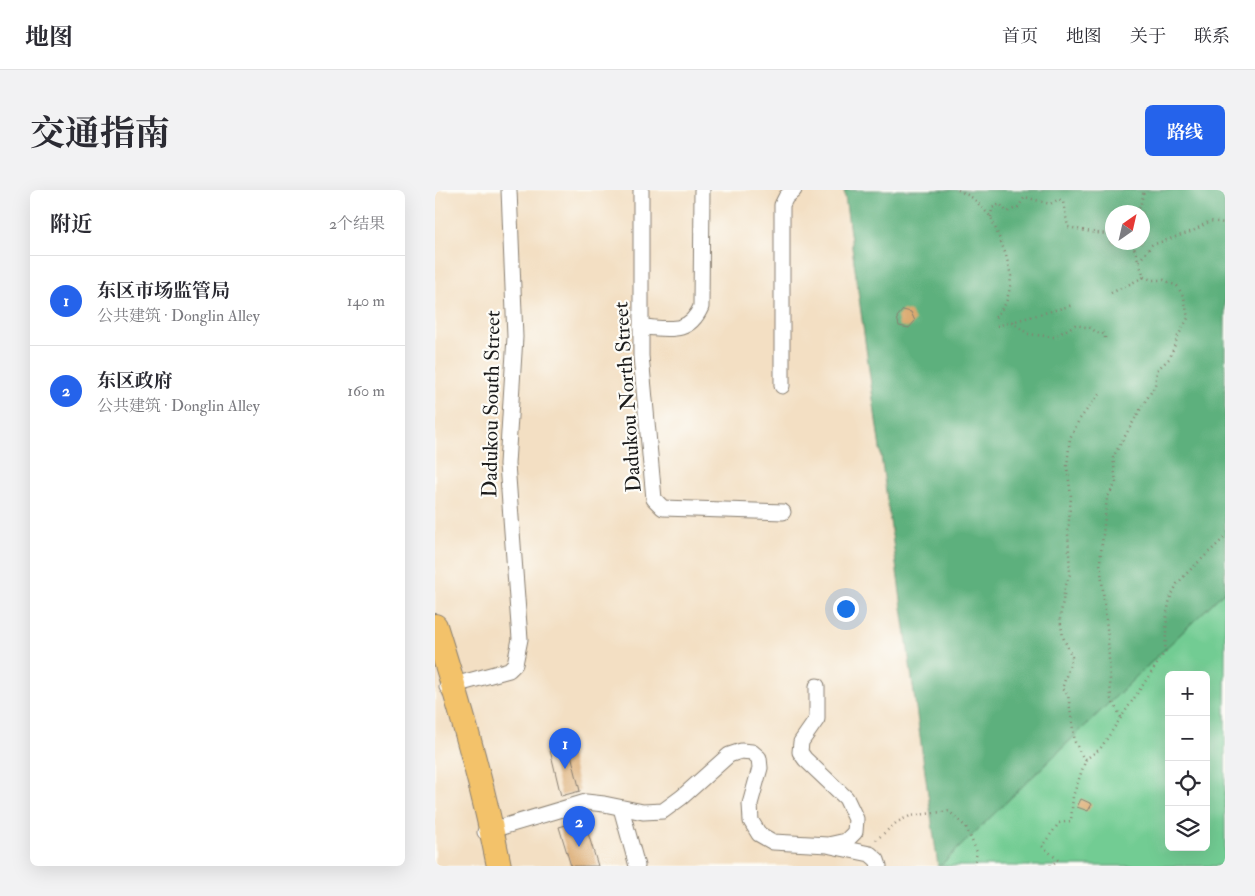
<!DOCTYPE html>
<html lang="zh">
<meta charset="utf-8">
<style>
body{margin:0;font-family:"IM FELL Double Pica","Noto Serif SC",serif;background:#f2f2f3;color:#2b2b33}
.controls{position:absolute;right:15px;bottom:15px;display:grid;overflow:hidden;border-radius:8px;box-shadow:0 5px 20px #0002}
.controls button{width:45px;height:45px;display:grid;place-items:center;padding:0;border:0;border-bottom:1px solid #e1e1e2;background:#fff;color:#2b2b33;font:25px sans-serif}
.compass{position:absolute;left:670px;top:15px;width:45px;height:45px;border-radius:50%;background:#fff;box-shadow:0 5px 20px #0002;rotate:34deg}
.you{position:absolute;left:410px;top:418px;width:18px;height:18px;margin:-12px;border:4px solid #fff;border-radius:50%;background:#1a73e8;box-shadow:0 0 0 8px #1a73e833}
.badge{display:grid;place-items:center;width:32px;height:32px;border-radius:50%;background:#2563eb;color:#fff;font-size:16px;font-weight:700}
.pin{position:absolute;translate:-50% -41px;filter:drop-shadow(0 1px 2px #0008)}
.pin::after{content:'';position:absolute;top:26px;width:18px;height:15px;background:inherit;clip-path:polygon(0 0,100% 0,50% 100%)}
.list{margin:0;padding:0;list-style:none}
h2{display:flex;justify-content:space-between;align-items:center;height:65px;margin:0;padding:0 20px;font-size:21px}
h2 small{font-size:16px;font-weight:400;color:#7c7c81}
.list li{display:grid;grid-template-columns:32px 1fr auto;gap:15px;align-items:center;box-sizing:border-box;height:90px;padding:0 20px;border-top:1px solid #e1e1e2}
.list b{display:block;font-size:19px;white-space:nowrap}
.list p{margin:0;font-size:16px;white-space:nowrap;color:#7c7c81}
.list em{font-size:16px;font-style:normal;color:#7c7c81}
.icon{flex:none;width:28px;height:28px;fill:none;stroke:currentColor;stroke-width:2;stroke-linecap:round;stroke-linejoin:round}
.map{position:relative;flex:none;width:790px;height:676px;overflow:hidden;border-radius:8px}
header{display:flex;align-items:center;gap:30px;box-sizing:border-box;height:70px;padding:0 25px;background:#fff;border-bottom:1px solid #e1e1e2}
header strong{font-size:24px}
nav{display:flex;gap:28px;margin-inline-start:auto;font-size:18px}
.intro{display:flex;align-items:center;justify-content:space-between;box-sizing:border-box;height:120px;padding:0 30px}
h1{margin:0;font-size:35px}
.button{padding:12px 22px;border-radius:8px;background:#2563eb;color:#fff;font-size:18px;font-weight:700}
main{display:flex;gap:30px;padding:0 30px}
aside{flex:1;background:#fff;border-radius:8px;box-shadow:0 5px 20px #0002}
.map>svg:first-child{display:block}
.green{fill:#72cc93;stroke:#477458;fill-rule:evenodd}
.forest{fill:#5db07d;stroke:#3c664c;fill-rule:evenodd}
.building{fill:#d9a669}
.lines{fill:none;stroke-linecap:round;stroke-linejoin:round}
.minor-casing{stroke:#887e70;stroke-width:17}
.primary-casing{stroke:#887e70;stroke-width:26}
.path{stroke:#887e70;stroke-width:2.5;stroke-dasharray:1 4;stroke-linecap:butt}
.minor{stroke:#fff;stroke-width:15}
.primary{stroke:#f3c26a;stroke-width:24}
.labels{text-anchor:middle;stroke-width:4.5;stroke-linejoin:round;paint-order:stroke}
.street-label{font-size:21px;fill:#1c1c1c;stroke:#fdfcf7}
</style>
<header>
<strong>地图</strong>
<nav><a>首页</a><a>地图</a><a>关于</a><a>联系</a></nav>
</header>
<div class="intro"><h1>交通指南</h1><a class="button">路线</a></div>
<main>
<aside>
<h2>附近<small>2个结果</small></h2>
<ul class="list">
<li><span class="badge">1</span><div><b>东区市场监管局</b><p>公共建筑 · Donglin Alley</p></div><em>140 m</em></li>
<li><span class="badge">2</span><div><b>东区政府</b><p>公共建筑 · Donglin Alley</p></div><em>160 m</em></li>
</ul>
</aside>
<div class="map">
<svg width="790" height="676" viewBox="0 0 790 676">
<rect width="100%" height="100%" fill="#fdfcf7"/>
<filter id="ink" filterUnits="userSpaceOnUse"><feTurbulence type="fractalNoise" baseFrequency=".02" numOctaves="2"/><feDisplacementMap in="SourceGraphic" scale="10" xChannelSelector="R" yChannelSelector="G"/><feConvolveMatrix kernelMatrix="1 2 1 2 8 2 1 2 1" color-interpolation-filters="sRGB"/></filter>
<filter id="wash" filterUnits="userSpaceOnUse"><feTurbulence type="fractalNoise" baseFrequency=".0096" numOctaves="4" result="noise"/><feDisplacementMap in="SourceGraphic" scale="20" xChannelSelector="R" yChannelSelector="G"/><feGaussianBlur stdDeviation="1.12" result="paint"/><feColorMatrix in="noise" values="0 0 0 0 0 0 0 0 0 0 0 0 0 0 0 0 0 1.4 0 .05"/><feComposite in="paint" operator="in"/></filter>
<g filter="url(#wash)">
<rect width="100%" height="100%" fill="#f3dfc3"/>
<path class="green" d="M790 401V676H505ZM734 485H771V657H734Z"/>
<path class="forest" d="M409 0H790V401L505 676H503ZM678 22H708V52H678Z"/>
<g id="blocks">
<g class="building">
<path d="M468 120 476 122 480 131 474 138 464 136 462 127Z"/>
<path d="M133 552 145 601 126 606 114 556Z"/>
<path d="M646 609 657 614 653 621 642 617Z"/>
<path d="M149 630 163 676H136L124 637Z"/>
</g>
</g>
</g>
<g filter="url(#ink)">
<use href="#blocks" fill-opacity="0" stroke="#887e70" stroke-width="1"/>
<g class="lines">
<g class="minor-casing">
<g id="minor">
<path d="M206 0V166L219 309 228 318 348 322"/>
<path d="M206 137C232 138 253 146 266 117L267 0"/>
<path d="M347 196V15L351 7 359 0"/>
<path d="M12 497 74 480 80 474 85 449 72 274 80 147 74 0"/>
<path d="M186 618 202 676"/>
<path d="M50 642 151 612 169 614 208 622 228 621 247 607 294 565 306 561 317 562 324 568 325 578 315 614 316 631 324 644 338 652 393 655 411 651 420 642 421 629 411 608 370 569 365 562 366 552 382 529V496"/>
<path d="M396 656 435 664 442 670 444 676"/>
</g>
</g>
<g class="primary-casing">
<path id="primary" d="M0 436C25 515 48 595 64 676"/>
</g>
<g class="path">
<path d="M523 0 538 8 556 27 571 65 576 86 575 98 571 113 559 129"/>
<path d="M701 22 705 17 709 0"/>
<path d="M556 27 557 18 565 14 572 22 583 17 590 7 615 14 624 9 628 12 633 37 661 43 678 44"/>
<path d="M704 71 717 55 758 41 775 31 790 33"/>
<path d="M676 103 709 87"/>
<path d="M577 132 593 144 619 147 640 135 656 138 662 143H667L670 145V150"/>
<path d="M562 136 638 115"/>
<path d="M686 527 676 509 673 448 665 372 672 308 681 293 678 267 709 213 720 196 722 180 735 168 743 146 753 128 749 107 742 96 729 90H717L709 87 697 52"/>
<path d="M651 569 647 566 640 552 633 505 627 499 637 467 628 447 625 429 630 398 635 384 633 342 636 306 632 276 635 248 644 230 665 203"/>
<path d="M441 650 462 632 475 626 514 621 531 637 542 662 539 676"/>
<path d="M615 676 623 670 607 656 624 633 636 631 638 606 651 569 665 559 730 462 732 423 735 409 742 394 753 382 790 347"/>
</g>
<use href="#minor" class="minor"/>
<use href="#primary" class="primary"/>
</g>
</g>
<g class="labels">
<g class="street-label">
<text transform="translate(192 207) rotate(-94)" y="7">Dadukou North Street</text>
<text transform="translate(56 214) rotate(-89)" y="7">Dadukou South Street</text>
</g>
</g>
</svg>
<div class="controls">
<button>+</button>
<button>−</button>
<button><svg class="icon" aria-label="locate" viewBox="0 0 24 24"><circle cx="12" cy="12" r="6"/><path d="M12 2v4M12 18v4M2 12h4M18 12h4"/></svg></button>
<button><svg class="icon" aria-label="layers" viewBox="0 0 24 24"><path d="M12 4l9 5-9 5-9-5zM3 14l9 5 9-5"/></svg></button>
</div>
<svg class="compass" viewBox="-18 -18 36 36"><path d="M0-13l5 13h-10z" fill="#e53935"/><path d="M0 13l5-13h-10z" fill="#7c7c81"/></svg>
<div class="you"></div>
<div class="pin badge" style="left:130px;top:579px">1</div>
<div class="pin badge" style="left:144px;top:657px">2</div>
</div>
</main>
